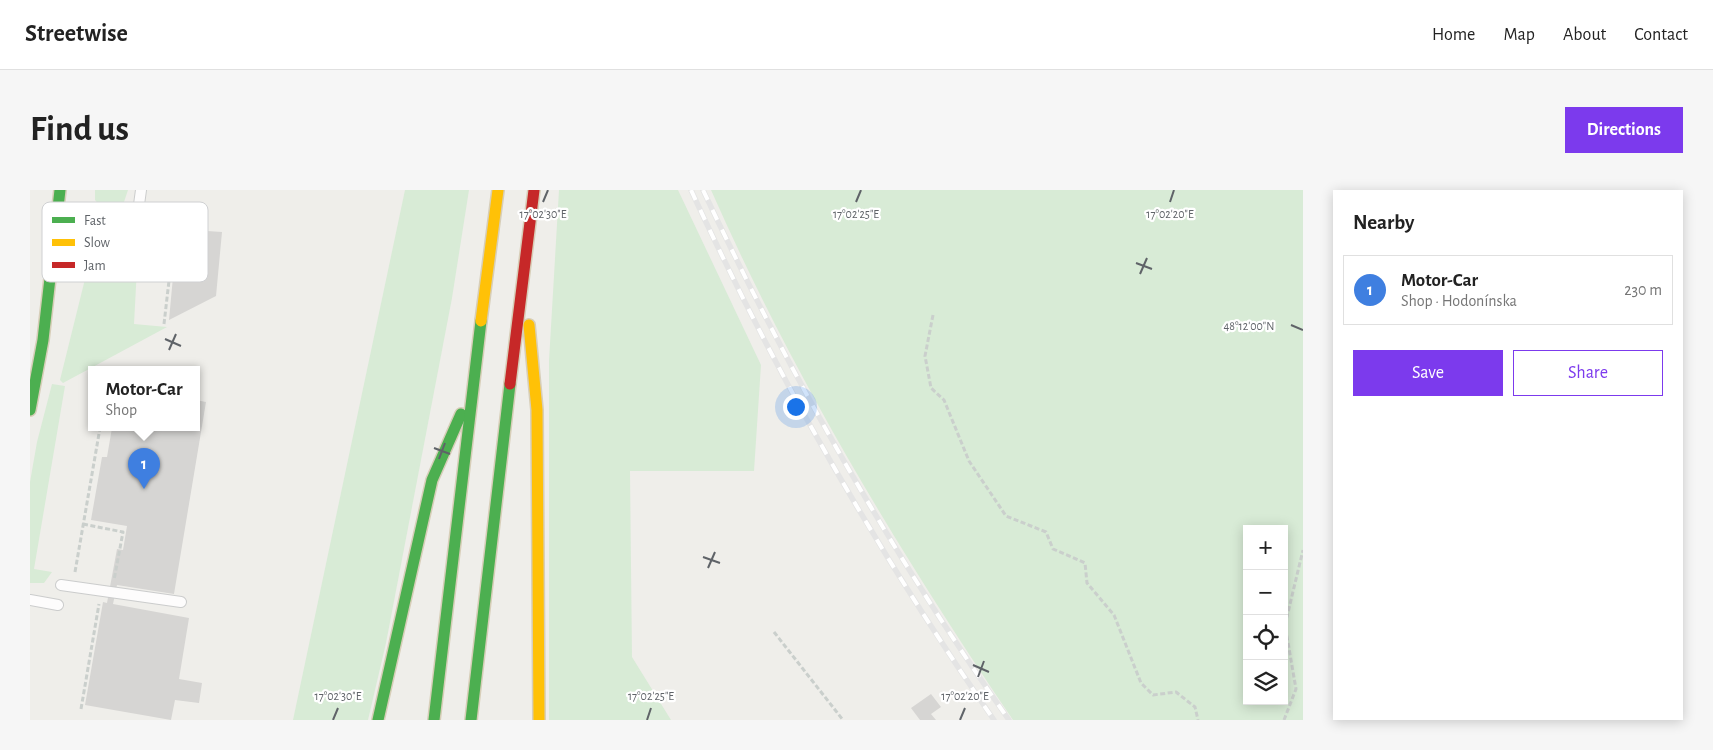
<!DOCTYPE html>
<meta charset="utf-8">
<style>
body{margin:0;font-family:"Alegreya Sans",sans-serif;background:#f6f6f6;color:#222}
.controls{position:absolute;right:15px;bottom:15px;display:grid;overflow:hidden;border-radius:0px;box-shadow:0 2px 12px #0003}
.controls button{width:45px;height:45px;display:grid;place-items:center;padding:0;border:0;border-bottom:1px solid #e0e0e0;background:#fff;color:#222;font:25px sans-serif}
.you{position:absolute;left:765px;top:216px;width:18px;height:18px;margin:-12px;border:4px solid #fff;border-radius:50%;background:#1a73e8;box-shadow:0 0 0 8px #1a73e833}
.badge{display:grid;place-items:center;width:32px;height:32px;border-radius:50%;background:#7c3aed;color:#fff;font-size:16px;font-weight:700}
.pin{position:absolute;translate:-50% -41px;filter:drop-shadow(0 1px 2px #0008)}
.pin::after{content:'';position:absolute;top:26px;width:18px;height:15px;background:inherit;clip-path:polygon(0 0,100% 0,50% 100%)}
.popup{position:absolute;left:58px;top:176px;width:112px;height:65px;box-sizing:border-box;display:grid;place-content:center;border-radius:0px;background:#fff;filter:drop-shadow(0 1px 4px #0005);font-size:16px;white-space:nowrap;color:#767676}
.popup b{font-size:19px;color:#222}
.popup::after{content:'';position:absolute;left:50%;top:100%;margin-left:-10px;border:10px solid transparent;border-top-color:#fff}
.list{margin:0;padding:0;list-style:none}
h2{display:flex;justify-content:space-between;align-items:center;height:65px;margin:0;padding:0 20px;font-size:21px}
h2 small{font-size:16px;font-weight:400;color:#767676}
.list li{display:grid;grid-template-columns:32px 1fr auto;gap:15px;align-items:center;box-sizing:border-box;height:70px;margin:0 10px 10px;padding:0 10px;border:1px solid #e0e0e0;border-radius:0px}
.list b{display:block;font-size:19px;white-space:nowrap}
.list p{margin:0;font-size:16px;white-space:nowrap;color:#767676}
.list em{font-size:16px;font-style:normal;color:#767676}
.actions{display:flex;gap:10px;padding:15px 20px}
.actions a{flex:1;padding:11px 0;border:1px solid #7c3aed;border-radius:0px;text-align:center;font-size:18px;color:#7c3aed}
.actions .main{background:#7c3aed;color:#fff}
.icon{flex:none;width:28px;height:28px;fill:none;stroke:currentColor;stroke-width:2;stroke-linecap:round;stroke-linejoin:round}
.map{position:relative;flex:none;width:1273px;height:530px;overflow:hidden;border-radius:0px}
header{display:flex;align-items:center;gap:30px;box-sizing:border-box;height:70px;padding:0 25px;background:#fff;border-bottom:1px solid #e0e0e0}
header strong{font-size:24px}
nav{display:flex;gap:28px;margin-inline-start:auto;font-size:18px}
.intro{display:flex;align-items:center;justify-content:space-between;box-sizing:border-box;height:120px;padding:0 30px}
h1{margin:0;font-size:35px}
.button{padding:12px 22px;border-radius:0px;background:#7c3aed;color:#fff;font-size:18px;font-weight:700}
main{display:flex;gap:30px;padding:0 30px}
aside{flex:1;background:#fff;border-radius:0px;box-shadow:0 2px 12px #0003}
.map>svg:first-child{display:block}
.green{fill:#d8ebd6;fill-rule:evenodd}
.building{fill:#d6d5d3}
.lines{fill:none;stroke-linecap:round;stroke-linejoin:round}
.lane-casing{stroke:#cbcccc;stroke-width:12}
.fast-casing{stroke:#d7ceb8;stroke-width:14}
.slow-casing{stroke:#d7ceb8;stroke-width:14}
.jam-casing{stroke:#d7ceb8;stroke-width:14}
.path{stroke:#cacfcc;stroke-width:3;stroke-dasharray:5 2.5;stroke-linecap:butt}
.lane{stroke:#fdfcfc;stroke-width:10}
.fast{stroke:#4caf50;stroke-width:11}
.slow{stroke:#ffc107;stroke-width:11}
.jam{stroke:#c62828;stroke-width:11}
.rail-casing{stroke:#e4e4e4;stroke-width:5.5}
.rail{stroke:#fff;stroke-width:4;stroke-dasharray:11;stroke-linecap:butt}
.ticks{fill:none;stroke:#5f6368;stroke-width:2}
.key{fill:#fff;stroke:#cfd0d2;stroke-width:1}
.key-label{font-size:14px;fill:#5f6368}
.ticks-label{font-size:12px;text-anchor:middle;fill:#5f6368;stroke:#fff;stroke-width:4.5;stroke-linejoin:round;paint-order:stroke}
</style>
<header>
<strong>Streetwise</strong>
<nav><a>Home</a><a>Map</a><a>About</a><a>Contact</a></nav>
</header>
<div class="intro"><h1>Find us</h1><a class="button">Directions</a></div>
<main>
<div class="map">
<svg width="1273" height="530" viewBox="0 0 1273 530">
<rect width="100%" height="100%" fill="#efeeea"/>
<g class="green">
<path d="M65 0H98L92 18 76 22 65 10Z"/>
<path d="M375 0H439L422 108 356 453 338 530H263Z"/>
<path d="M529 0H648L731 175 724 281H600L602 467 641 530H519V171Z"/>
<path d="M681 0H1273V530H983C869 362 763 186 681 0ZM1217 339H1254V511H1217Z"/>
<path d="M95 65 107 78 104 134 137 137 33 193 30 190 56 85 73 66Z"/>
<path d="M22 194 35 196 4 379 22 382 14 393H0V292L7 252Z"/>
</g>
<g class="building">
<path d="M177 41 192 42 186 106 139 130 147 44 176 47Z"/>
<path d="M166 210 176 212 144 404 87 395 83 414 159 428 149 489 172 493 169 513 145 510 141 530 55 515 73 412 77 413 87 359 93 360 97 336 61 330 72 267H77L82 238H166Z"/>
<path d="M901 504 911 517 901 524 906 530H890L881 518Z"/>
</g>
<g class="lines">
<g class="lane-casing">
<g id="lane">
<path d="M26 45 56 48 80 47 101 38 108 22 111 0"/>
<path d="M31 395 151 412"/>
<path d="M0 410 28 415"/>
</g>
</g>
<g class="fast-casing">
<g id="fast">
<path d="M0 220 13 150 30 0"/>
<path d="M348 530 402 290 431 224"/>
<path d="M404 530 451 131"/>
<path d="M441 530 480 194"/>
</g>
</g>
<g class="slow-casing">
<g id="slow">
<path d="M451 131 468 0"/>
<path d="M499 135 507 220 509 530"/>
</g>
</g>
<g class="jam-casing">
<path id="jam" d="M480 194 504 0"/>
</g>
<g class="path">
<path d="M903 125 895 166 901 198 914 210 939 271 976 326 1016 342 1023 359 1055 373 1057 393 1084 425 1111 493 1123 505 1146 502 1165 517 1168 530"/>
<path d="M134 134 148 13"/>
<path d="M53 334 93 342 84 390"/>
<path d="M45 382 70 238"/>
<path d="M744 442 813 530"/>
<path d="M51 519 69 414"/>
<path d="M1254 530 1266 499 1255 435 1273 360"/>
</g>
<use href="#lane" class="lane"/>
<use href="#fast" class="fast"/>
<use href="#slow" class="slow"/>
<use href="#jam" class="jam"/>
<g class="rail-casing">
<g id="rail">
<path d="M661 0C746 185 848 363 964 530"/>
<path d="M673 0C760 185 861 363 979 530"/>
</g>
</g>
<use href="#rail" class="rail"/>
</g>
<path class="ticks" d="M513 12 518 0M826 12 831 0M1140 12 1144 0M1106 73 1122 79M1110 84 1117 68M1261 135 1273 140M135 149 151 156M139 160 146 144M404 258 420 264M409 269 415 253M673 367 690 373M678 378 685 362M943 475 959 482M948 487 954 471M303 530 308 518M617 530 621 518M930 530 935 518"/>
<rect x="12" y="12" width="166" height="80" rx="8" class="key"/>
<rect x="22" y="27" width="23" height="6" fill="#4caf50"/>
<rect x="22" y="49" width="23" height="7" fill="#ffc107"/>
<rect x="22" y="72" width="23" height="6" fill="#c62828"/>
<g class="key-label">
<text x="54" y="35">Fast</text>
<text x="54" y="57">Slow</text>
<text x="54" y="80">Jam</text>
</g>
<g class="ticks-label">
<text x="513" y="28">17°02'30"E</text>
<text x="826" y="28">17°02'25"E</text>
<text x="1140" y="28">17°02'20"E</text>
<text x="1219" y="140">48°12'00"N</text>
<text x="308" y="510">17°02'30"E</text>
<text x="621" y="510">17°02'25"E</text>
<text x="935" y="510">17°02'20"E</text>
</g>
</svg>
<div class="controls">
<button>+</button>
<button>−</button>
<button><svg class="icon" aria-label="locate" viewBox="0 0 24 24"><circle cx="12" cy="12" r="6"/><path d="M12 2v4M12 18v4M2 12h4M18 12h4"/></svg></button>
<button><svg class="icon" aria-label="layers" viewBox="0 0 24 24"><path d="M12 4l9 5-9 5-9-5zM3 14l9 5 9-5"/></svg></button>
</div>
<div class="you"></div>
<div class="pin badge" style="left:114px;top:299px;background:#3f7fe0">1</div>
<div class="popup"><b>Motor-Car</b>Shop</div>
</div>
<aside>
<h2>Nearby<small></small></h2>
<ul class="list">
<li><span class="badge" style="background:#3f7fe0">1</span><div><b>Motor-Car</b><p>Shop · Hodonínska</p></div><em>230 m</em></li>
</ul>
<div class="actions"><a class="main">Save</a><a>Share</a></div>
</aside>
</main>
